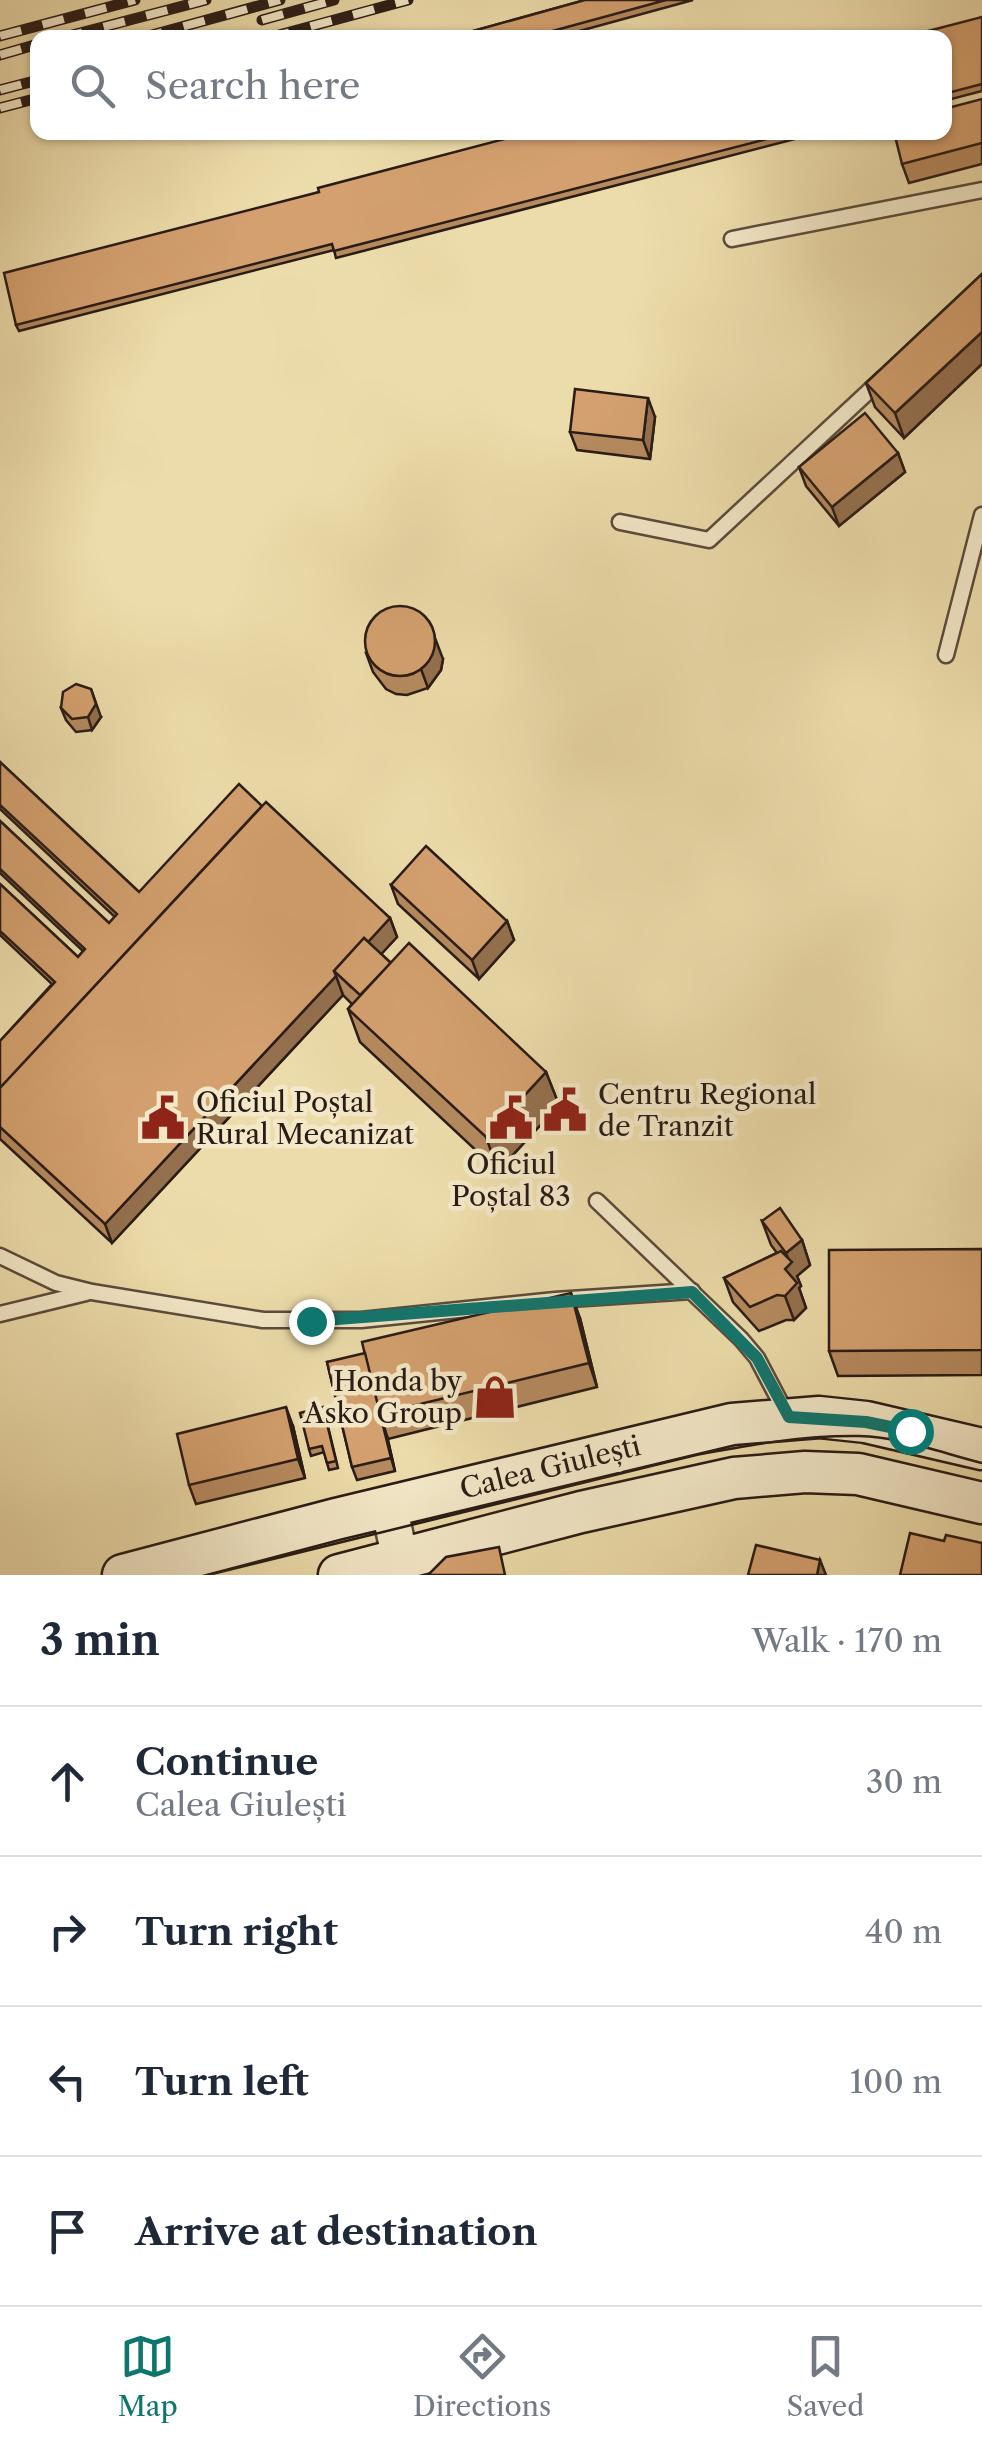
<!DOCTYPE html>
<meta charset="utf-8">
<style>
body{margin:0;font-family:"Libre Caslon Text",serif;background:#f2f2f3;color:#1f2937}
.stop{position:absolute;width:30px;height:30px;margin:-22px;border:8px solid #0f766e;border-radius:50%;background:#fff}
.stop.end{background:#0f766e;border-color:#fff;box-shadow:0 2px 10px #0008}
.list{margin:0;padding:0;list-style:none}
h2{display:flex;justify-content:space-between;align-items:center;height:130px;margin:0;padding:0 40px;font-size:42px}
h2 small{font-size:32px;font-weight:400;color:#747a83}
.list li{display:grid;grid-template-columns:65px 1fr auto;gap:30px;align-items:center;box-sizing:border-box;height:150px;padding:0 40px;border-top:2px solid #e0e1e3}
.list b{display:block;font-size:38px;white-space:nowrap}
.list p{margin:0;font-size:32px;white-space:nowrap;color:#747a83}
.list em{font-size:32px;font-style:normal;color:#747a83}
.icon{flex:none;width:55px;height:55px;fill:none;stroke:currentColor;stroke-width:2;stroke-linecap:round;stroke-linejoin:round}
.map{position:relative;flex:none;width:982px;height:1575px;overflow:hidden}
.search{position:absolute;background:#fff;box-shadow:0 2px 8px #0004;left:30px;right:30px;top:30px;height:110px;display:flex;align-items:center;gap:25px;box-sizing:border-box;padding:0 35px;border-radius:20px;color:#747a83;font-size:38px}
.sheet{height:730px;background:#fff}
nav{display:flex;justify-content:space-around;align-items:center;box-sizing:border-box;height:140px;border-top:2px solid #e0e1e3;background:#fff;font-size:28px;color:#747a83}
nav a{display:grid;justify-items:center;gap:5px}
nav .on{color:#0f766e}
.map>svg:first-child{display:block}
.lines{fill:none;stroke-linecap:round;stroke-linejoin:round}
.service-casing{stroke:#5a4b3b;stroke-width:19}
.tertiary-casing{stroke:#5a4b3b;stroke-width:40}
.secondary-casing{stroke:#291b16;stroke-width:45}
.service{stroke:#f3e8c8;stroke-width:14}
.tertiary{stroke:#f3e8c8;stroke-width:35}
.secondary{stroke:#f3e8c8;stroke-width:40}
.tram{stroke:#291b16;stroke-width:2.5}
.rail-casing{stroke:#291b16;stroke-width:11}
.rail{stroke:#f3e8c8;stroke-width:8;stroke-dasharray:22;stroke-linecap:butt}
.wall{fill:#b68a5f;stroke:#291b16;stroke-width:2.5}
.shaded-wall{fill:#94704e;stroke:#291b16;stroke-width:2.5}
.building{fill:#d4a06f;stroke:#291b16;stroke-width:2.5}
.route{stroke:#0f766e;stroke-width:12}
.labels{text-anchor:middle;stroke-width:9;stroke-linejoin:round;paint-order:stroke}
.poi-label{font-size:28px;fill:#291b16;stroke:#f3e8c8;text-anchor:start}
.street-label{font-size:28px;fill:#291b16;stroke:#f3e8c8}
</style>
<div class="map">
<svg width="982" height="1575" viewBox="0 0 982 1575">
<rect width="100%" height="100%" fill="#eddcab"/>
<filter id="stains"><feTurbulence type="fractalNoise" baseFrequency=".002" numOctaves="4"/><feColorMatrix values="0 0 0 0 .2 0 0 0 0 .09 0 0 0 0 .02 0 0 0 .5 -.17"/></filter>
<radialGradient id="worn" r=".72"><stop offset=".6" stop-color="#630" stop-opacity="0"/><stop offset="1" stop-color="#630" stop-opacity=".3"/></radialGradient>
<g class="lines">
<g class="service-casing">
<g id="service">
<path d="M732 239 982 190"/>
<path d="M620 522 709 540 883 378"/>
<path d="M946 655 982 515"/>
<path d="M597 1201 741 1339 757 1358 788 1417"/>
<path d="M0 1256 56 1283 92 1292 263 1320H361L555 1300 692 1291"/>
<path d="M0 1314 86 1293"/>
</g>
</g>
<g class="tertiary-casing">
<path id="tertiary" d="M389 1507 400 1558 397 1575"/>
</g>
<g class="secondary-casing">
<g id="secondary">
<path d="M123 1575 336 1519 732 1424 819 1417 866 1422 982 1449"/>
<path d="M339 1575 581 1512 734 1478 805 1472 858 1474 982 1503"/>
</g>
</g>
<use href="#service" class="service"/>
<use href="#tertiary" class="tertiary"/>
<use href="#secondary" class="secondary"/>
<path class="tram" d="M208 1575 696 1455C750 1445 804 1435 859 1436 901 1437 942 1453 982 1463"/>
<g class="rail-casing">
<g id="rail">
<path d="M262 20 334 0"/>
<path d="M0 36 135 0"/>
<path d="M61 38 206 0"/>
<path d="M141 38 280 0"/>
<path d="M268 38 408 0"/>
<path d="M0 55 38 44"/>
<path d="M0 90 38 80"/>
<path d="M0 108 38 98"/>
</g>
</g>
<use href="#rail" class="rail"/>
</g>
<g class="wall">
<path d="M585 0H693L554 38H448Z"/>
<path d="M982 17V91L944 101V38Z"/>
<path d="M982 99V164L909 183 902 164Z"/>
<path d="M531 132H822L336 258 334 250 19 331 16 325 319 192Z"/>
<path d="M982 274V364L904 438 875 407 866 383Z"/>
<path d="M655 417 650 459 577 450 570 432Z"/>
<path d="M898 453 905 472 839 526 806 486 799 467Z"/>
<path d="M366 653 443 659 441 670 428 688 407 695 396 694 386 689 373 672Z"/>
<path d="M61 708 101 717 92 730 76 732 66 720Z"/>
<path d="M0 762 139 892 262 806 390 918 397 937 381 954 391 963 546 1072 559 1105 498 1171 360 1042 348 1009 352 1004 343 995 112 1243 0 1139V1041L52 984 0 935V884L78 957 83 951 0 873V821L109 923 115 917 0 809Z"/>
<path d="M391 885 507 921 514 940 479 979 398 904Z"/>
<path d="M762 1221 802 1240 810 1265 797 1276 801 1286 799 1288 806 1308 794 1320H786L759 1331 733 1302 724 1278 777 1253 771 1245Z"/>
<path d="M982 1249V1375L838 1376 829 1351Z"/>
<path d="M580 1318 597 1387 388 1439 387 1436 395 1471 357 1480 352 1467 327 1362Z"/>
<path d="M325 1414 338 1468 329 1470 324 1452 311 1456 309 1449Z"/>
<path d="M293 1426 305 1478 196 1504 189 1485Z"/>
</g>
<g class="shaded-wall">
<path d="M982 332V364L904 438 895 413Z"/>
<path d="M648 398 655 417 650 459 643 440Z"/>
<path d="M898 453 905 472 839 526 832 507Z"/>
<path d="M435 638 443 659 441 670 428 688 421 669Z"/>
<path d="M91 689 101 717 92 730 88 717Z"/>
<path d="M390 918 397 937 351 987 338 974Z"/>
<path d="M507 921 514 940 479 979 472 960Z"/>
<path d="M336 976 343 995 112 1243 105 1224Z"/>
<path d="M546 1072 559 1105 498 1171 486 1137Z"/>
<path d="M802 1240 810 1265 797 1276 801 1286 799 1288 806 1308 794 1320 785 1296V1269L790 1264 786 1253Z"/>
<path d="M571 1293 580 1318 597 1387 589 1363Z"/>
<path d="M286 1407 293 1426 305 1478 298 1459Z"/>
<path d="M383 1423 387 1436 395 1471 391 1458Z"/>
<path d="M820 1560 826 1575H817Z"/>
</g>
<g class="building">
<path d="M585 0H666L527 38H448Z"/>
<path d="M982 17V84L944 94V38H901Z"/>
<path d="M982 99V143L902 164 894 132H944V109Z"/>
<path d="M531 132H794L334 251 332 244 16 325 4 273 319 192 318 188Z"/>
<path d="M982 274V332L895 413 866 383Z"/>
<path d="M575 389 648 398 643 440 570 432Z"/>
<path d="M865 413 898 453 832 507 799 467Z"/>
<circle cx="400" cy="641" r="35"/>
<path d="M76 684 91 689 96 704 88 717 72 719 61 708 63 692Z"/>
<path d="M0 762 139 892 239 784 262 806 0 1088V1041L55 982 0 931V884L78 957 85 949 0 869V821L109 923 117 914 0 805Z"/>
<path d="M266 802 390 918 368 942 364 938 334 971 336 976 105 1224 0 1127V1088Z"/>
<path d="M426 846 507 921 472 960 391 885Z"/>
<path d="M364 938 391 963 360 995 334 971Z"/>
<path d="M409 943 546 1072 486 1137 348 1009Z"/>
<path d="M780 1208 802 1240 786 1253 762 1221Z"/>
<path d="M982 1249V1350L829 1351V1250Z"/>
<path d="M781 1251 792 1262 785 1269 797 1283 785 1296 777 1295 750 1307 724 1278Z"/>
<path d="M571 1293 589 1363 379 1414 362 1342Z"/>
<path d="M365 1353 391 1458 352 1467 327 1362Z"/>
<path d="M286 1407 298 1459 189 1485 177 1434Z"/>
<path d="M323 1407 336 1461 327 1463 322 1446 309 1449 300 1413Z"/>
<path d="M910 1533 944 1541 946 1535 982 1543V1575H900Z"/>
<path d="M756 1545 820 1560 817 1575H748Z"/>
<path d="M499 1547 505 1575H428L446 1557Z"/>
</g>
<g class="lines">
<path class="route" d="M311 1321 692 1292 757 1358 789 1417 866 1422 910 1431"/>
</g>
<defs>
<g id="civic-bare" transform="scale(3.45)"><path d="M-.6-6.5H3V-4.5H.6V-3L4-1V1h2V6H-6V1h2V-1L-.6-3ZM-1.2 2.5V6h2.4V2.5Z" fill="#8f2418" stroke="#f3e8c8" stroke-width="2.5" paint-order="stroke"/></g>
<g id="shop-bare" transform="scale(3.45)"><path d="M-5-2.5h2.3a2.7 3.5 0 0 1 5.4 0H5L5.5 6h-11ZM-1.5-2.5h3a1.5 2.3 0 0 0-3 0Z" fill="#8f2418" stroke="#f3e8c8" stroke-width="2.5" paint-order="stroke"/></g>
</defs>
<g fill-rule="evenodd">
<use href="#civic-bare" x="565" y="1110"/>
<use href="#civic-bare" x="163" y="1118"/>
<use href="#civic-bare" x="511" y="1118"/>
<use href="#shop-bare" x="495" y="1397"/>
</g>
<g class="labels">
<g class="poi-label">
<text x="598" y="1104">Centru Regional<tspan x="598" dy="32">de Tranzit</tspan></text>
<text x="196" y="1112">Oficiul Poștal<tspan x="196" dy="32">Rural Mecanizat</tspan></text>
<text x="511" y="1174" text-anchor="middle">Oficiul<tspan x="511" dy="32">Poștal 83</tspan></text>
<text x="462" y="1391" text-anchor="end">Honda by<tspan x="462" dy="32">Asko Group</tspan></text>
</g>
<g class="street-label">
<text transform="translate(550 1467) rotate(-14)" y="10">Calea Giulești</text>
</g>
</g>
<rect width="100%" height="100%" filter="url(#stains)"/>
<rect width="100%" height="100%" fill="url(#worn)"/>
</svg>
<div class="stop" style="left:910px;top:1431px"></div>
<div class="stop end" style="left:311px;top:1321px"></div>
<div class="search"><svg class="icon" aria-label="search" viewBox="0 0 24 24"><circle cx="10" cy="10" r="6"/><path d="M15 15l6 6"/></svg>Search here</div>
</div>
<section class="sheet">
<h2>3 min<small>Walk · 170 m</small></h2>
<ul class="list">
<li><svg class="icon" aria-label="ahead" viewBox="0 0 24 24"><path d="M12 20V5M6 11l6-6 6 6"/></svg><div><b>Continue</b><p>Calea Giulești</p></div><em>30 m</em></li>
<li><svg class="icon" aria-label="right" viewBox="0 0 24 24"><path d="M7 20v-9h11M14 6l5 5-5 5"/></svg><div><b>Turn right</b></div><em>40 m</em></li>
<li><svg class="icon" aria-label="left" viewBox="0 0 24 24"><path d="M17 20v-9H6M10 6l-5 5 5 5"/></svg><div><b>Turn left</b></div><em>100 m</em></li>
<li><svg class="icon" aria-label="arrive" viewBox="0 0 24 24"><path d="M6 21V4h12l-3 4 3 4H6"/></svg><div><b>Arrive at destination</b></div></li>
</ul>
</section>
<nav>
<a class="on"><svg class="icon" aria-label="map" viewBox="0 0 24 24"><path d="M3 6l6-2 6 2 6-2v14l-6 2-6-2-6 2zM9 4v14M15 6v14"/></svg>Map</a>
<a><svg class="icon" aria-label="directions" viewBox="0 0 24 24"><path d="M12 3l9 9-9 9-9-9zM9 14v-3h6M13 9l2 2-2 2"/></svg>Directions</a>
<a><svg class="icon" aria-label="saved" viewBox="0 0 24 24"><path d="M7 4h10v16l-5-4-5 4z"/></svg>Saved</a>
</nav>
